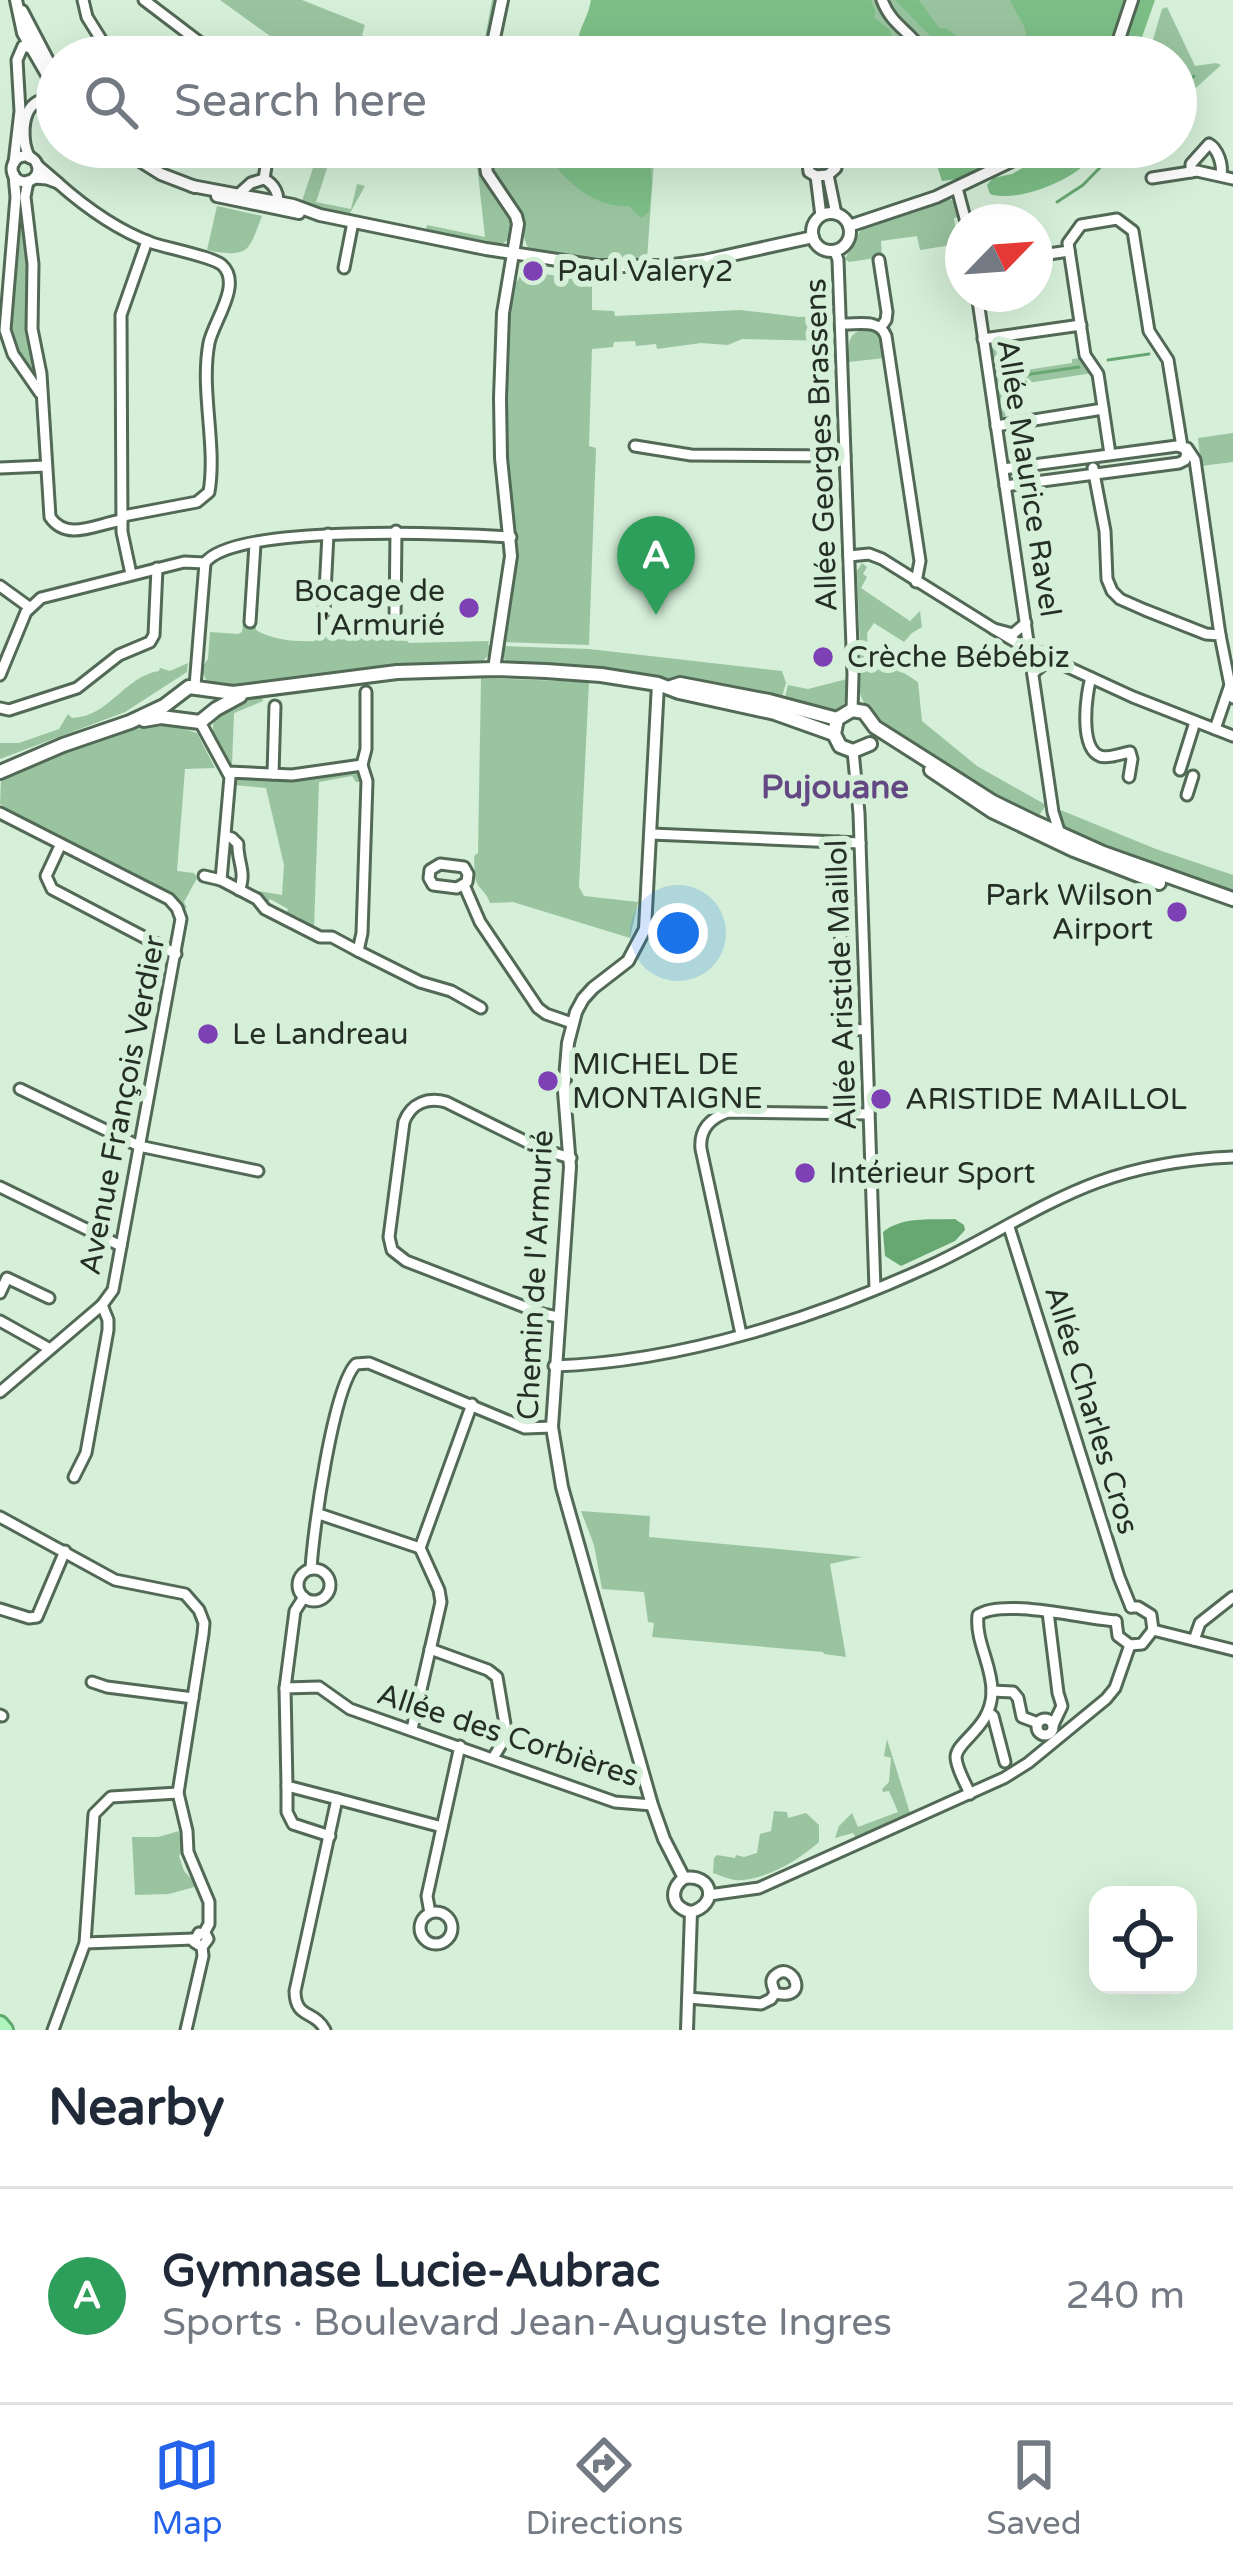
<!DOCTYPE html>
<meta charset="utf-8">
<style>
body{margin:0;font-family:"Varela Round",sans-serif;background:#f6f6f7;color:#1f2937}
.controls{position:absolute;right:36px;bottom:36px;display:grid;overflow:hidden;border-radius:24px;box-shadow:0 12px 48px #0002}
.controls button{width:108px;height:108px;display:grid;place-items:center;padding:0;border:0;border-bottom:3px solid #e0e1e3;background:#fff;color:#1f2937;font:60px sans-serif}
.compass{position:absolute;left:945px;top:204px;width:108px;height:108px;border-radius:50%;background:#fff;box-shadow:0 12px 48px #0002;rotate:65deg}
.you{position:absolute;left:678px;top:933px;width:42px;height:42px;margin:-30px;border:9px solid #fff;border-radius:50%;background:#1a73e8;box-shadow:0 0 0 18px #1a73e833}
.badge{display:grid;place-items:center;width:78px;height:78px;border-radius:50%;background:#2563eb;color:#fff;font-size:39px;font-weight:700}
.pin{position:absolute;translate:-50% -99px;filter:drop-shadow(0 3px 6px #0008)}
.pin::after{content:'';position:absolute;top:63px;width:42px;height:36px;background:inherit;clip-path:polygon(0 0,100% 0,50% 100%)}
.list{margin:0;padding:0;list-style:none}
h2{display:flex;justify-content:space-between;align-items:center;height:156px;margin:0;padding:0 48px;font-size:51px}
h2 small{font-size:39px;font-weight:400;color:#747a83}
.list li{display:grid;grid-template-columns:78px 1fr auto;gap:36px;align-items:center;box-sizing:border-box;height:216px;padding:0 48px;border-top:3px solid #e0e1e3}
.list b{display:block;font-size:45px;white-space:nowrap}
.list p{margin:0;font-size:39px;white-space:nowrap;color:#747a83}
.list em{font-size:39px;font-style:normal;color:#747a83}
.icon{flex:none;width:66px;height:66px;fill:none;stroke:currentColor;stroke-width:2;stroke-linecap:round;stroke-linejoin:round}
.map{position:relative;flex:none;width:1233px;height:2030px;overflow:hidden}
.search{position:absolute;background:#fff;box-shadow:0 12px 48px #0002;left:36px;right:36px;top:36px;height:132px;display:flex;align-items:center;gap:30px;box-sizing:border-box;padding:0 42px;border-radius:66px;color:#747a83;font-size:45px}
.sheet{height:372px;background:#fff}
nav{display:flex;justify-content:space-around;align-items:center;box-sizing:border-box;height:168px;border-top:3px solid #e0e1e3;background:#fff;font-size:33px;color:#747a83}
nav a{display:grid;justify-items:center;gap:6px}
nav .on{color:#2563eb}
.map>svg:first-child{display:block}
.green{fill:#9ac4a0}
.forest{fill:#7dbe87}
.water{fill:#67a772}
.lines{fill:none;stroke-linecap:round;stroke-linejoin:round}
.stream{stroke:#67a772;stroke-width:3}
.minor-casing{stroke:#526955;stroke-width:15}
.tertiary-casing{stroke:#526955;stroke-width:16}
.secondary-casing{stroke:#526955;stroke-width:18}
.primary-casing{stroke:#5caa6c;stroke-width:20}
.minor{stroke:#fff;stroke-width:9}
.tertiary{stroke:#fff;stroke-width:10}
.secondary{stroke:#fff;stroke-width:12}
.primary{stroke:#aff4bd;stroke-width:14}
.poi-dot{fill:#7d40b5;stroke:#d5efd8;stroke-width:4.5}
.labels{text-anchor:middle;stroke-width:12;stroke-linejoin:round;paint-order:stroke}
.poi-label{font-size:30px;fill:#252f26;stroke:#d5efd8;text-anchor:start}
.street-label{font-size:30px;fill:#252f26;stroke:#d5efd8}
.neighbourhood-label{font-size:33px;font-weight:bold;fill:#644884;stroke:#d5efd8}
</style>
<div class="map">
<svg width="1233" height="2030" viewBox="0 0 1233 2030">
<rect width="100%" height="100%" fill="#d5efd8"/>
<g class="green">
<path d="M220 0H302L365 25 362 35C409 57 437 52 485 38L492 0H498L485 57H299Z"/>
<path d="M591 0H1128L1110 57H581Z"/>
<path d="M1167 7 1195 66 1216 63 1221 65 1176 106V57H1148L1162 9Z"/>
<path d="M320 147H334L316 202 351 209 357 184 365 186 350 213 317 208 302 201Z"/>
<path d="M475 147H480L512 217C515 229 512 239 500 245L426 231 427 225 485 237Z"/>
<path d="M488 147H655L647 259 606 261 529 249C523 240 524 231 520 221 507 191 494 183 488 147Z"/>
<path d="M19 183 24 186 38 383 17 354 8 326Z"/>
<path d="M944 198C956 199 959 206 961 216L954 218 958 244 920 250 917 236 881 241 882 257 849 262 845 259 860 231 866 226Z"/>
<path d="M217 206 262 216C248 253 249 258 207 250Z"/>
<path d="M523 271 592 281V310L614 311 615 316 740 310 799 317 830 316 831 341 742 339 728 345 701 343 657 349 656 344 636 346 635 341 614 342 613 347 592 349 589 446 596 448 589 645 503 642 517 552 504 457 506 318 510 293Z"/>
<path d="M862 330C881 329 882 342 884 358L849 362C849 348 846 334 862 330Z"/>
<path d="M995 343 1000 374 1072 363V359L1081 358 1093 373 1002 387 1006 420 1001 416 1002 404H996L988 350Z"/>
<path d="M1233 433V462L1201 466 1198 438Z"/>
<path d="M862 563 867 567 863 574 867 577 861 588 910 621 920 611 922 627 912 633 904 642 874 623 867 633 868 650 918 682 922 721 977 766 1046 805 1040 814H1023L882 726C866 702 859 705 857 673H861L857 571Z"/>
<path d="M243 622 248 628 256 624V630C272 640 296 642 315 641L316 632 321 638 330 632V637C343 642 349 638 362 636 371 634 378 636 387 633V623L395 629 401 623 402 635 409 643 489 641 488 645H492L487 657 479 664 382 668 238 689 208 684 201 669 208 659 210 632 238 634 242 632Z"/>
<path d="M502 646 589 649 782 671 786 683 781 700 659 677 510 663 504 659Z"/>
<path d="M188 663 187 672 125 712 0 759V743H19L59 729 68 714 72 718C109 717 125 676 159 671L160 668 170 671Z"/>
<path d="M481 678 589 682 579 887 584 896 638 902 630 938 513 902 490 903C487 894 483 892 478 885 473 878 475 865 474 856L478 853Z"/>
<path d="M847 679V698L842 707 828 713 784 701 788 685 808 689Z"/>
<path d="M261 694 263 701 234 713 232 766C224 758 221 752 216 742 202 711 237 700 261 694Z"/>
<path d="M170 724 197 733 215 768 185 769 177 871 194 873 197 878 184 902 187 908 184 909 174 897 15 817 16 814 0 804 1 780C48 760 120 723 170 724Z"/>
<path d="M351 769 358 772 363 782H356L352 776 319 782 314 928 299 920V917L286 914 288 909 270 899 267 904 263 896 252 890 282 895 284 865 266 788 233 785 235 779Z"/>
<path d="M1058 809 1156 849 1233 875V892L1211 884 1209 888 1068 833 1062 827Z"/>
<path d="M581 1511 650 1516 649 1537 862 1557 830 1564 846 1657 824 1654 823 1652 652 1637 654 1623 648 1622 644 1592 602 1589 594 1545Z"/>
<path d="M887 1739 910 1813 856 1838 853 1833 835 1838 839 1826 852 1813 858 1827 898 1812 889 1791 883 1792 882 1789 889 1782 891 1758 884 1756Z"/>
<path d="M774 1811 787 1812 788 1818 806 1813 819 1825V1842C799 1860 769 1878 741 1880 732 1881 722 1876 713 1873L714 1858 717 1855 735 1858 736 1855 744 1857 757 1853 760 1834 771 1831Z"/>
<path d="M179 1831 182 1852 179 1856 184 1871 198 1886 169 1894 135 1895 132 1837H158Z"/>
</g>
<g class="forest">
<path d="M591 0H871L875 10 874 18 890 30 895 46 910 57H579C574 30 587 24 591 0Z"/>
<path d="M895 0H919L939 28 947 29 960 38 962 57H936L935 41Z"/>
<path d="M1010 0H1125L1106 57H1012C1038 34 1022 27 1010 0Z"/>
<path d="M1138 0H1155L1135 57H1120Z"/>
<path d="M540 147H653L649 158 652 183 649 212 641 218 629 206C589 208 562 176 540 147Z"/>
<path d="M931 147H1019L958 179 942 181Z"/>
<path d="M1059 147H1100C1086 176 1020 204 990 194L987 185 993 178 1012 174Z"/>
</g>
<path class="water" d="M955 1219 964 1225 965 1230 955 1241 901 1266 885 1256 883 1232C902 1216 932 1220 955 1219Z"/>
<g class="lines">
<g class="stream">
<path d="M1176 93 1194 76"/>
<path d="M1057 202 1083 185 1120 147"/>
<path d="M1108 360 1149 354"/>
<path d="M1004 378 1079 367"/>
</g>
<g class="minor-casing">
<g id="minor">
<path d="M83 0 87 17 112 57"/>
<path d="M144 0 219 57"/>
<path d="M882 0C893 29 914 31 924 57"/>
<path d="M806 147 809 172 816 176 828 175"/>
<path d="M831 147 836 168 828 175 836 214"/>
<circle cx="25" cy="169" r="13"/>
<path d="M30 158C22 144 20 112 37 102 43 99 50 99 57 97"/>
<path d="M14 163 20 111 17 60 23 46 34 49"/>
<path d="M1191 172V164L1209 144C1218 149 1223 165 1221 175"/>
<path d="M14 175 16 197 5 330 13 354 40 393"/>
<path d="M816 176 821 216"/>
<path d="M34 178 47 179 58 183 37 165"/>
<path d="M1152 178 1197 171 1233 179"/>
<path d="M264 179 269 147"/>
<path d="M28 181 25 197 33 264 32 329 41 374 50 517C67 542 96 524 122 520"/>
<path d="M58 183C85 207 117 230 152 243 167 248 213 257 222 265 243 284 213 322 209 343 200 391 217 444 209 492L197 502 123 516"/>
<path d="M957 188 966 222"/>
<path d="M242 198 241 192 251 183 264 179C274 184 281 195 276 206"/>
<path d="M835 251 838 260 853 675 852 710"/>
<path d="M1035 256 1069 251"/>
<path d="M879 260 887 312 886 320 881 327"/>
<path d="M344 268 353 222"/>
<path d="M977 294 1053 812 1060 834"/>
<path d="M841 324C857 325 879 318 886 336L920 561 916 582"/>
<path d="M983 339 1081 325"/>
<path d="M996 426 1103 409"/>
<path d="M635 446 691 455 845 456"/>
<path d="M1187 448 1195 460 1220 635"/>
<path d="M1110 454 1098 374 1085 355 1068 243 1081 225 1117 219 1133 231 1149 331 1168 360 1182 447"/>
<path d="M0 468 46 466"/>
<path d="M1093 468 1105 531 1107 579 1112 591 1120 599 1145 610 1206 634 1220 635 1230 685"/>
<path d="M1003 469 1177 446 1184 448 1187 453 1185 460 1179 463 1005 486"/>
<path d="M849 556 869 554 882 559 994 629"/>
<path d="M131 574 122 532 121 315 147 241"/>
<path d="M0 586 29 607"/>
<path d="M395 621 396 531"/>
<path d="M250 622 255 544"/>
<path d="M1026 623 1013 634 994 629 1021 645H1029"/>
<path d="M323 630 328 534"/>
<path d="M1031 653H1042L1059 663H1045L1033 673"/>
<path d="M1059 663 1133 697 1233 736"/>
<path d="M0 675 26 612 41 598 184 562 205 563"/>
<path d="M1091 678C1086 694 1079 748 1100 756 1107 759 1123 753 1130 752L1132 759 1129 777"/>
<path d="M195 686 205 563C233 523 459 534 511 537"/>
<path d="M0 708 9 710 77 688 119 655 150 642 154 635 157 568"/>
<path d="M200 722 230 777 221 880 257 899 265 909 320 937H332L358 951 362 933 367 781 362 765 292 775 229 772"/>
<path d="M1215 729 1230 685 1233 698"/>
<path d="M853 751 859 813 875 1289"/>
<path d="M362 765 366 749V692"/>
<path d="M1180 770 1195 722"/>
<path d="M273 774 275 706"/>
<path d="M1187 795 1193 776"/>
<path d="M0 813 169 899 177 908 181 919 113 1290 102 1305 0 1392"/>
<path d="M651 834 860 843"/>
<path d="M226 836 232 838 238 844C237 861 247 873 239 890"/>
<path d="M838 842 843 1029 866 1030"/>
<path d="M60 846 46 876 52 889 176 954"/>
<path d="M440 864 464 867 468 874 467 882 457 888 433 885 429 878 430 870Z"/>
<path d="M204 876 221 880"/>
<path d="M464 885 480 922 538 1008 546 1014 572 1023"/>
<path d="M358 951 420 982 451 991 481 1008"/>
<path d="M20 1089 139 1146 258 1171"/>
<path d="M0 1187 121 1246"/>
<path d="M1009 1227 1119 1577 1131 1607"/>
<path d="M0 1293 7 1278 49 1298"/>
<path d="M558 1317 543 1314 406 1261 392 1250 389 1237 404 1122C411 1103 428 1097 446 1102L543 1150 571 1158"/>
<path d="M0 1321 50 1349"/>
<path d="M741 1334 701 1149C699 1130 710 1118 728 1112L869 1114"/>
<path d="M554 1366C681 1362 820 1317 934 1264 989 1238 1041 1203 1098 1182 1142 1166 1187 1159 1233 1157"/>
<path d="M74 1477 86 1453 108 1330V1320L102 1305"/>
<path d="M319 1514 420 1548"/>
<path d="M0 1517 115 1580 185 1594 199 1610 204 1623 203 1634 178 1793 187 1831 188 1852 209 1902V1924L204 1933"/>
<path d="M420 1548 472 1404"/>
<path d="M311 1569C313 1532 333 1387 356 1364L369 1363 525 1428 552 1427"/>
<circle cx="314" cy="1585" r="16"/>
<path d="M1131 1607H1138L1151 1615 1153 1630"/>
<path d="M0 1609 29 1618 37 1617 65 1551"/>
<path d="M1048 1612 1058 1693 1062 1706 1053 1725"/>
<path d="M1116 1621 1118 1636 1130 1645"/>
<path d="M1153 1630 1233 1650"/>
<path d="M1194 1640 1200 1623 1233 1597"/>
<path d="M1130 1645 1142 1644 1153 1630"/>
<path d="M430 1649 488 1670 497 1677 506 1730 504 1740 493 1758"/>
<path d="M92 1682 107 1687 193 1698"/>
<path d="M285 1688 295 1611 304 1597"/>
<path d="M992 1691 1013 1692 1018 1698 1022 1717 1038 1723"/>
<path d="M988 1712 993 1716 1005 1762"/>
<path d="M0 1715 2 1716"/>
<circle cx="1045" cy="1727" r="8"/>
<path d="M412 1729 441 1602 439 1590 420 1548"/>
<path d="M287 1786V1812L293 1824 330 1836"/>
<path d="M970 1794C966 1784 956 1768 956 1757 957 1740 992 1728 992 1691 992 1665 975 1641 978 1615 1003 1598 1085 1619 1116 1621"/>
<path d="M337 1799 442 1827"/>
<path d="M709 1895 759 1888 1004 1778 1028 1763 1106 1699 1115 1688 1130 1645"/>
<circle cx="436" cy="1928" r="16"/>
<path d="M430 1913 427 1896 460 1746"/>
<path d="M85 1943 194 1939"/>
<path d="M688 1998 761 2004 771 1999 775 1993C810 2002 794 1962 777 1974 768 1980 773 1986 775 1993"/>
<path d="M53 2030 85 1943 94 1814 111 1797 178 1793"/>
<path d="M186 2030 203 1956 202 1947 208 1939 206 1935 199 1933 194 1942 202 1947"/>
<path d="M325 2030C315 2010 295 2019 295 1991L337 1799 287 1786 285 1688 319 1687 350 1709 615 1802 652 1805"/>
</g>
</g>
<g class="tertiary-casing">
<g id="tertiary">
<path d="M16 0 23 33 57 92"/>
<path d="M22 11 57 78"/>
<path d="M490 57 502 0"/>
<path d="M1113 57 1132 0"/>
<path d="M118 147 161 174 195 187"/>
<path d="M483 147 487 173 516 216 518 224 503 313 500 398 501 458 511 556 494 669"/>
<path d="M192 186 293 205 320 215 486 249 597 266H666L704 261 813 237"/>
<path d="M217 196 299 213"/>
<circle cx="831" cy="232" r="19"/>
<path d="M849 226 936 197 1041 147"/>
<path d="M658 684 645 929 628 961 593 988 583 999 576 1012 568 1043 564 1091 570 1167 552 1427 562 1487 652 1805 664 1839 684 1878"/>
<path d="M684 1878C713 1873 719 1905 691 1912"/>
<path d="M684 1878C668 1890 672 1908 691 1912"/>
<path d="M687 2030 691 1912"/>
</g>
</g>
<g class="secondary-casing">
<g id="secondary">
<path d="M671 687 680 684 769 701 837 719"/>
<path d="M144 720 161 717 200 722 216 709 240 696"/>
<path d="M870 744 853 751 840 746 834 734 837 719 852 710 864 712 875 727 993 802 1034 822 1103 853 1233 899"/>
<path d="M931 770 992 811 1074 850 1159 883"/>
<path d="M0 772 63 745 130 722 164 706 189 687 233 693 397 672 494 669 546 671 601 675 658 684 679 692 775 713 834 734"/>
</g>
</g>
<g class="primary-casing">
<path id="primary" d="M0 2024 5 2030"/>
</g>
<use href="#minor" class="minor"/>
<use href="#tertiary" class="tertiary"/>
<use href="#secondary" class="secondary"/>
<use href="#primary" class="primary"/>
</g>
<g class="poi-dot">
<circle cx="533" cy="271" r="12"/>
<circle cx="469" cy="608" r="12"/>
<circle cx="823" cy="657" r="12"/>
<circle cx="1177" cy="912" r="12"/>
<circle cx="208" cy="1034" r="12"/>
<circle cx="548" cy="1081" r="12"/>
<circle cx="881" cy="1099" r="12"/>
<circle cx="805" cy="1173" r="12"/>
</g>
<g class="labels">
<g class="poi-label">
<text x="557" y="281">Paul Valery2</text>
<text x="445" y="601" text-anchor="end">Bocage de<tspan x="445" dy="34">l'Armurié</tspan></text>
<text x="847" y="667">Crèche Bébébiz</text>
<text x="1153" y="905" text-anchor="end">Park Wilson<tspan x="1153" dy="34">Airport</tspan></text>
<text x="232" y="1044">Le Landreau</text>
<text x="572" y="1074">MICHEL DE<tspan x="572" dy="34">MONTAIGNE</tspan></text>
<text x="905" y="1109">ARISTIDE MAILLOL</text>
<text x="829" y="1183">Intérieur Sport</text>
</g>
<g class="street-label">
<text transform="translate(821 445) rotate(-92)" y="10">Allée Georges Brassens</text>
<text transform="translate(1029 478) rotate(81)" y="10">Allée Maurice Ravel</text>
<text transform="translate(841 985) rotate(-92)" y="10">Allée Aristide Maillol</text>
<text transform="translate(122 1105) rotate(-79)" y="10">Avenue François Verdier</text>
<text transform="translate(535 1275) rotate(-87)" y="10">Chemin de l'Armurié</text>
<text transform="translate(1092 1410) rotate(73)" y="10">Allée Charles Cros</text>
<text transform="translate(508 1735) rotate(18)" y="10">Allée des Corbières</text>
</g>
<g class="neighbourhood-label">
<text x="835" y="798">Pujouane</text>
</g>
</g>
</svg>
<div class="controls">
<button><svg class="icon" aria-label="locate" viewBox="0 0 24 24"><circle cx="12" cy="12" r="6"/><path d="M12 2v4M12 18v4M2 12h4M18 12h4"/></svg></button>
</div>
<svg class="compass" viewBox="-18 -18 36 36"><path d="M0-13l5 13h-10z" fill="#e53935"/><path d="M0 13l5-13h-10z" fill="#747a83"/></svg>
<div class="you"></div>
<div class="pin badge" style="left:656px;top:615px;background:#2e9e5b">A</div>
<div class="search"><svg class="icon" aria-label="search" viewBox="0 0 24 24"><circle cx="10" cy="10" r="6"/><path d="M15 15l6 6"/></svg>Search here</div>
</div>
<section class="sheet">
<h2>Nearby<small></small></h2>
<ul class="list">
<li><span class="badge" style="background:#2e9e5b">A</span><div><b>Gymnase Lucie-Aubrac</b><p>Sports · Boulevard Jean-Auguste Ingres</p></div><em>240 m</em></li>
</ul>
</section>
<nav>
<a class="on"><svg class="icon" aria-label="map" viewBox="0 0 24 24"><path d="M3 6l6-2 6 2 6-2v14l-6 2-6-2-6 2zM9 4v14M15 6v14"/></svg>Map</a>
<a><svg class="icon" aria-label="directions" viewBox="0 0 24 24"><path d="M12 3l9 9-9 9-9-9zM9 14v-3h6M13 9l2 2-2 2"/></svg>Directions</a>
<a><svg class="icon" aria-label="saved" viewBox="0 0 24 24"><path d="M7 4h10v16l-5-4-5 4z"/></svg>Saved</a>
</nav>
